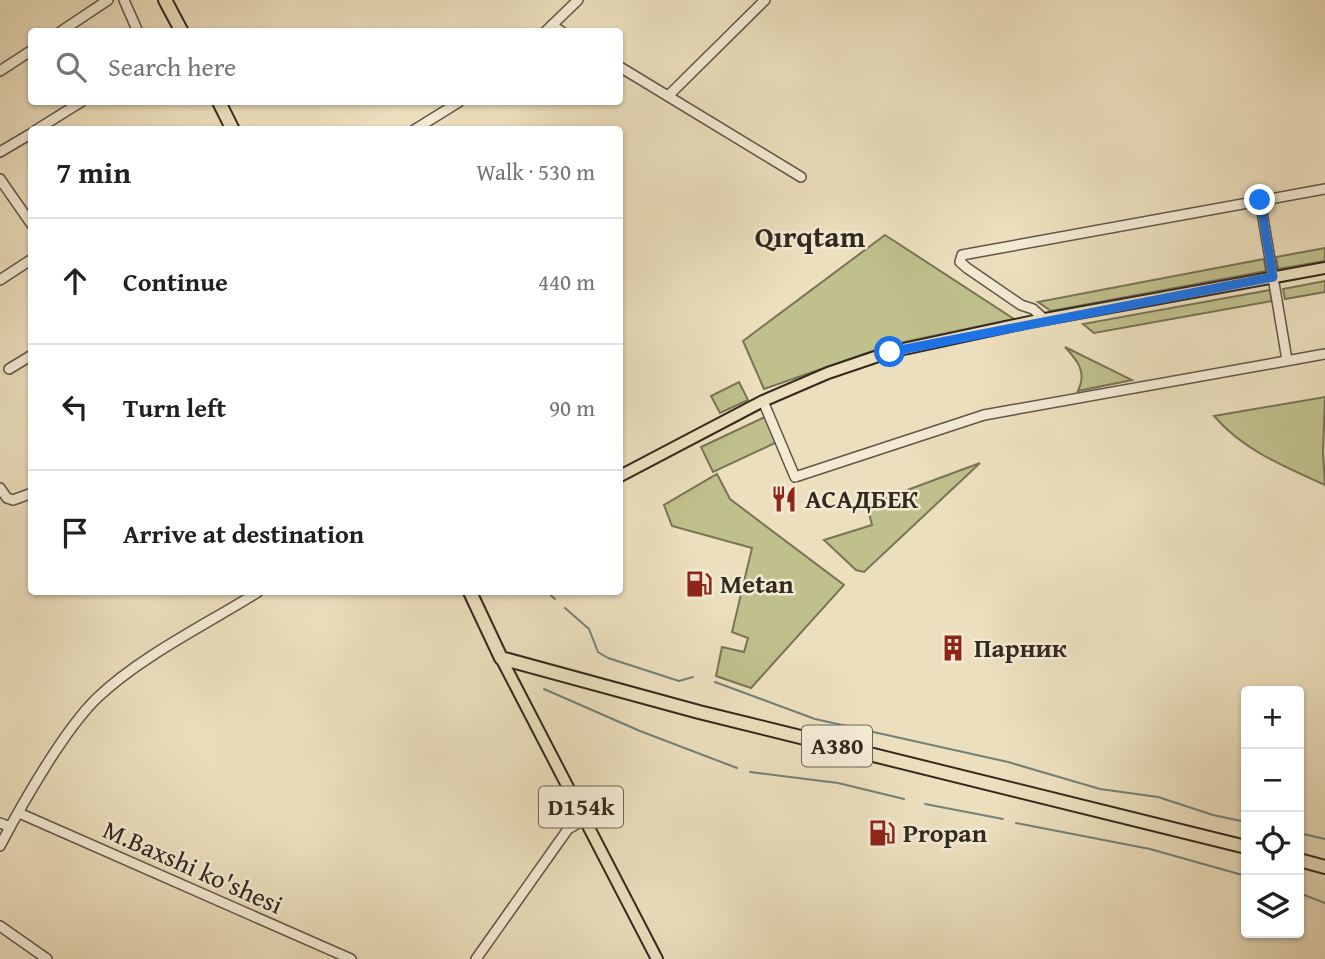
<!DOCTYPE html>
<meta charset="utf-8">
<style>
body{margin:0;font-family:"Gentium Book Plus",serif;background:#f6f6f6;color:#202124}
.controls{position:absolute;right:21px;bottom:21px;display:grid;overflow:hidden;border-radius:7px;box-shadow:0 2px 5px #0004}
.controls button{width:63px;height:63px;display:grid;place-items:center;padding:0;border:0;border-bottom:2px solid #e0e0e0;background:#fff;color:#202124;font:35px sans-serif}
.stop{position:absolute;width:21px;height:21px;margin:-16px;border:5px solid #1a73e8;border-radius:50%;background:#fff}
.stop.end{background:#1a73e8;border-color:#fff;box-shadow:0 2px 7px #0008}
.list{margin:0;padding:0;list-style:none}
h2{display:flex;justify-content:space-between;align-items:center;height:91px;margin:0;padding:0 28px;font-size:30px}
h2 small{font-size:23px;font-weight:400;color:#757577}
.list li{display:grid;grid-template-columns:46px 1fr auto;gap:21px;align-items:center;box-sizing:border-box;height:126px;padding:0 28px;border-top:2px solid #e0e0e0}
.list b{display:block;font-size:26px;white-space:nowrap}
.list em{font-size:23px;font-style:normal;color:#757577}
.icon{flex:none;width:38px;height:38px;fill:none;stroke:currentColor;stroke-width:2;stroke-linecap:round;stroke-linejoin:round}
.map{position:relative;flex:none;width:1325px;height:959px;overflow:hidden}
.search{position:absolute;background:#fff;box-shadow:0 2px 5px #0004;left:28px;top:28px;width:595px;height:77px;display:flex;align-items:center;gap:18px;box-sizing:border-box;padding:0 24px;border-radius:7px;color:#757577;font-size:26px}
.panel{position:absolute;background:#fff;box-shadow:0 2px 5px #0004;left:28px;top:126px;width:595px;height:469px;border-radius:7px}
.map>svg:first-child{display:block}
.green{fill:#bfc08c;stroke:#797456;stroke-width:2}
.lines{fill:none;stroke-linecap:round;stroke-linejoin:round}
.stream{stroke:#708179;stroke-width:2}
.minor-casing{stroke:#615646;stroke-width:12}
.major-casing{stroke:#33291f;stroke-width:14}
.highway-casing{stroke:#33291f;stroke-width:16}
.minor{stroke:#f3ead4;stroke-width:9}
.major{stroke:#ecdfbd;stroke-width:10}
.highway{stroke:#ecdfbd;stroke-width:12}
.route{stroke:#1a73e8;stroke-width:9}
.labels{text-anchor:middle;stroke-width:5;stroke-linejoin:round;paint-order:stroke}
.shield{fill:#f3ead4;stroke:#6d6355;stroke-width:2}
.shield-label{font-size:24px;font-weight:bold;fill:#33291f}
.poi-label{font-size:26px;font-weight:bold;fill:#33291f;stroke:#f3ead4;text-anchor:start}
.street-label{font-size:26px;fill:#33291f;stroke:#f3ead4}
.quarter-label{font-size:30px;font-weight:bold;fill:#33291f;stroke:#f3ead4}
</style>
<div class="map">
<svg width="1325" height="959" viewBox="0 0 1325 959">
<rect width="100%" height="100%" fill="#ecdfbd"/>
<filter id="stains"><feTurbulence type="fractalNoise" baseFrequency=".00286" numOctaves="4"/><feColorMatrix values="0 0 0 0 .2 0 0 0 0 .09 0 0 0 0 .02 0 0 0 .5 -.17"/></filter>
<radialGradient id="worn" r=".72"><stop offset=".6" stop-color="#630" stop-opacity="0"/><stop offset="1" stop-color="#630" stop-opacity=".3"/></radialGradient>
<g class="green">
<path d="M885 235 1014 319 890 345 764 389 743 341Z"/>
<path d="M1325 248V261L1278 269 1276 257Z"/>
<path d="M1264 259 1266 271 1051 311 1038 302Z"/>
<path d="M1325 281V292L1285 299 1283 289Z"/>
<path d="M1270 290 1272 301 1094 333 1083 324Z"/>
<path d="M1065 347 1132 380 1078 391C1087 372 1078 361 1065 347Z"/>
<path d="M739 382 748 400 720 413 711 396Z"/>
<path d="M1325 397 1323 452 1325 485C1285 467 1243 450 1214 416Z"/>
<path d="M765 417 777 442 713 472 701 447Z"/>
<path d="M980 463 864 572 856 570 824 540 872 525 867 505Z"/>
<path d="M717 474 730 499 844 585 751 688 716 676 722 647 744 652 748 638 732 632 752 548 672 526 664 505Z"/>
</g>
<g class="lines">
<g class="stream">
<path d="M547 592 555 599"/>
<path d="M565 608 589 629 598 652 608 658 679 681 693 677"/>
<path d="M715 682 815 719 1008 762 1100 789 1158 797 1213 815 1246 822"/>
<path d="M544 689 640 731 737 768"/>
<path d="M750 772 838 783 904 799"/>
<path d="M925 804 1003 819"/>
<path d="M1016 823 1150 849 1246 876"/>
<path d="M1299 833 1325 839"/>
<path d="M1299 893 1325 903"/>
</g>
<g class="minor-casing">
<g id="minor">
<path d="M124 0 138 32"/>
<path d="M552 25 562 32"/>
<path d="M60 32 108 0"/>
<path d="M545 32 578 0"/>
<path d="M620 67 801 177"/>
<path d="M0 71 32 50"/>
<path d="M668 96 765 0"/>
<path d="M36 130 81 102"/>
<path d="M414 130 459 102"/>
<path d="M0 152 32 133"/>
<path d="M0 179 32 225"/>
<path d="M1260 200 1287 360"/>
<path d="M0 280 32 259"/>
<path d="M1044 319 1033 309 1021 305 967 268 960 262 962 255 1325 189"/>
<path d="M9 369 32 355"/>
<path d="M763 401 795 477 984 415 1325 354"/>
<path d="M0 488 7 498 13 500 32 493"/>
<path d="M19 813 351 959"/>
<path d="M0 823 10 827"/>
<path d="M0 846C22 804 64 730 97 698 141 656 207 624 258 592"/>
<path d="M0 926 47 959"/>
<path d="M476 959 568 829 587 818"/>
</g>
</g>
<g class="major-casing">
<g id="major">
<path d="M620 476 763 401 828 373 890 352 1034 321 1325 268"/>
<path d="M501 658 657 959"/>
</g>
</g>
<g class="highway-casing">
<g id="highway">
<path d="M165 0 182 32"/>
<path d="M219 102 233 130"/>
<path d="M470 592 501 658 699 712 1246 847"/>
<path d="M1299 860 1325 867"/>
</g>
</g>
<use href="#minor" class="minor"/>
<use href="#major" class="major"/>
<use href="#highway" class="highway"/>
</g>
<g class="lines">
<path class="route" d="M890 352 1273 277 1260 200"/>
</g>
<defs>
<g id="restaurant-bare" transform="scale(2.1)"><path d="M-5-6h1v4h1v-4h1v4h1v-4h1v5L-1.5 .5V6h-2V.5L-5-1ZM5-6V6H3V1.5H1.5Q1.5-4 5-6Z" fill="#8f2418" stroke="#f3ead4" stroke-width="2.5" paint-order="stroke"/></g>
<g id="fuel-bare" transform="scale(2.1)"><path d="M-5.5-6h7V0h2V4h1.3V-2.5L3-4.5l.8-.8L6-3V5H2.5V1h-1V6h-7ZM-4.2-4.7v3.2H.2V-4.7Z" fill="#8f2418" stroke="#f3ead4" stroke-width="2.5" paint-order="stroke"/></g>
<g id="building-bare" transform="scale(2.1)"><path d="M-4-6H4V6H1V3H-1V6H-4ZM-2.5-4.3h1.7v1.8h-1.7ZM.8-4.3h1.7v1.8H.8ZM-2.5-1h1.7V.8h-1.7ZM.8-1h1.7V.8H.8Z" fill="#8f2418" stroke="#f3ead4" stroke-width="2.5" paint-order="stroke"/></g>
</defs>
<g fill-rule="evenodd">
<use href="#restaurant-bare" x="784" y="499"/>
<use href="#fuel-bare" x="699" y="584"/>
<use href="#building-bare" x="953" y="648"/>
<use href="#fuel-bare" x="882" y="833"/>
</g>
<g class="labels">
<g class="shield">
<rect x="802" y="725.5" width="70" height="41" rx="5"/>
<rect x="539" y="786.5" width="84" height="41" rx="5"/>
</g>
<g class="shield-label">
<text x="837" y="754">A380</text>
<text x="581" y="815">D154k</text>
</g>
<g class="poi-label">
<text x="805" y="508">АСАДБЕК</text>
<text x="720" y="593">Metan</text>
<text x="974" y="657">Парник</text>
<text x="903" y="842">Propan</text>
</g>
<g class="street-label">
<text transform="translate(193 867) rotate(24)" y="9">M.Baxshi ko'shesi</text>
</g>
<g class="quarter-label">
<text x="810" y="247">Qırqtam</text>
</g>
</g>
<rect width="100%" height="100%" filter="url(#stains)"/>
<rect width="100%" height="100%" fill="url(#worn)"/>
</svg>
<div class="controls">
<button>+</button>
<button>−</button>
<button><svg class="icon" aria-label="locate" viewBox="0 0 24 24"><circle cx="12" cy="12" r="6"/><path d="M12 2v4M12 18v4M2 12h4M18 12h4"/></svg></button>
<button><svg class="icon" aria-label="layers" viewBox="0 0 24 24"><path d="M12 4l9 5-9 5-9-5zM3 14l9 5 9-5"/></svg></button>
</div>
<div class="stop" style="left:890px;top:352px"></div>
<div class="stop end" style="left:1260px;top:200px"></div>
<div class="search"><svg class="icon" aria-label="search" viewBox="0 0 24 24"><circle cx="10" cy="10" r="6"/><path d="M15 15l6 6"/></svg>Search here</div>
<section class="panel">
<h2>7 min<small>Walk · 530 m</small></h2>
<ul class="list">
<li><svg class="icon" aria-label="ahead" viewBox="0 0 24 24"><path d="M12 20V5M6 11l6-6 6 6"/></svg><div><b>Continue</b></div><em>440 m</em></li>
<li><svg class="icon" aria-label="left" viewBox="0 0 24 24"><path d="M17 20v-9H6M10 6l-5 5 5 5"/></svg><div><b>Turn left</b></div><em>90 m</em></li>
<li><svg class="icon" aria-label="arrive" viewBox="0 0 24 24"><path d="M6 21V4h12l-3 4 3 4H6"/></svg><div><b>Arrive at destination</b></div></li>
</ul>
</section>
</div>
